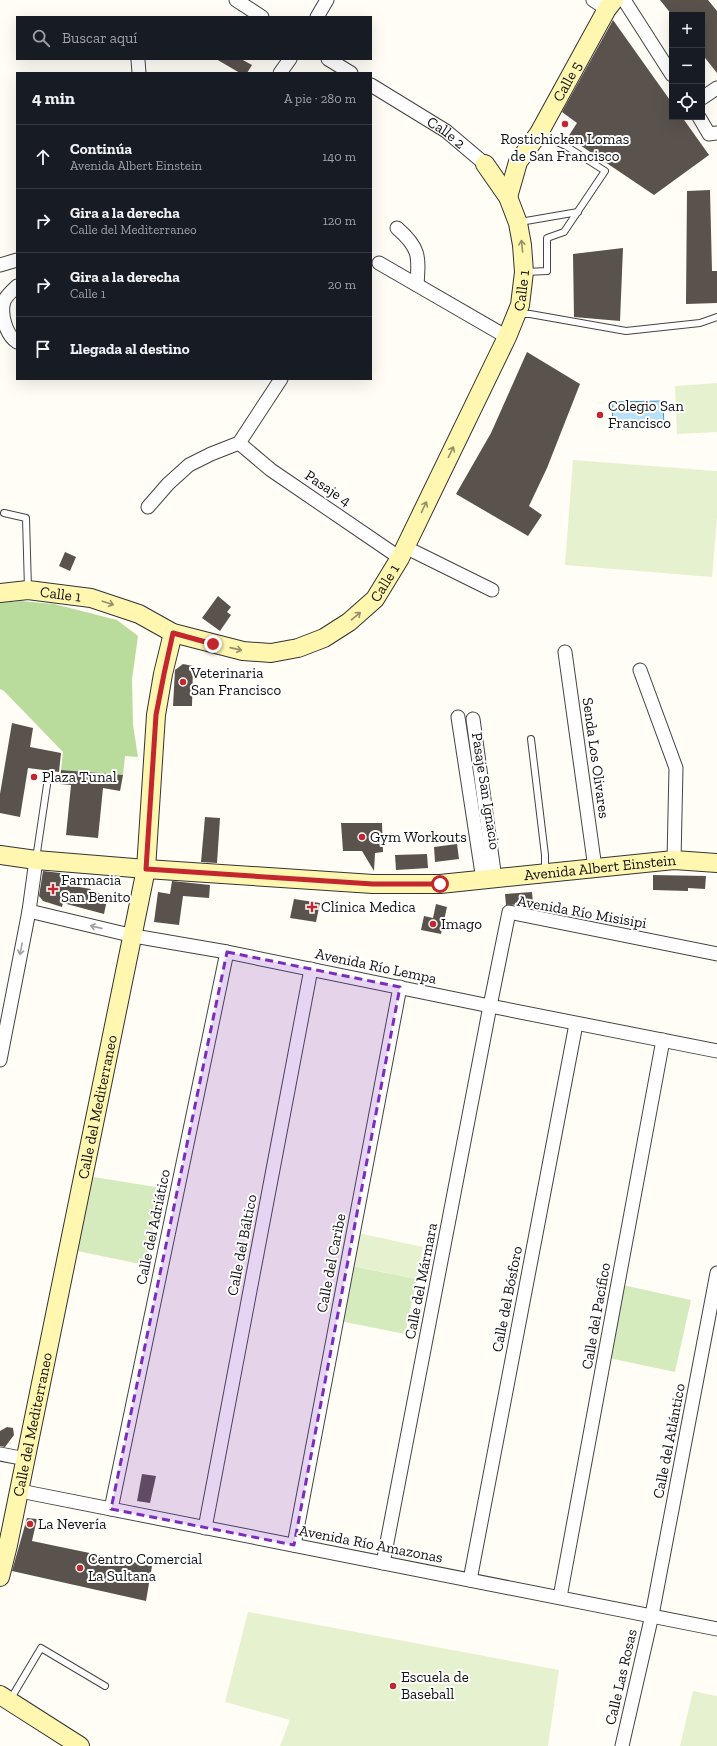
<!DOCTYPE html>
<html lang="es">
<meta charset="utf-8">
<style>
body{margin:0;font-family:"Zilla Slab",serif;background:#20242c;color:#f1f3f6}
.controls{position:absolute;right:12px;top:12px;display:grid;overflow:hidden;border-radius:0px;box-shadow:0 4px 16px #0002}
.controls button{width:36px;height:36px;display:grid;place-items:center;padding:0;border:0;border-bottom:1px solid #363941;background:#171b24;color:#f1f3f6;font:20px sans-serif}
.stop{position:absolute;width:12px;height:12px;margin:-9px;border:3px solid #c4262e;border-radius:50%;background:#fff}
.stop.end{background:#c4262e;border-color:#fff;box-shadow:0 1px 4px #0008}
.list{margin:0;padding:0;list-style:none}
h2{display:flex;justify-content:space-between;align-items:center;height:52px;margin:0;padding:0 16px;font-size:17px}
h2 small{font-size:13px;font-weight:400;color:#9ea1a6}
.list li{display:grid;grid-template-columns:26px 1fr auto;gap:12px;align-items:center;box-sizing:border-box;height:64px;padding:0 16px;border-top:1px solid #363941}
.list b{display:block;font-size:15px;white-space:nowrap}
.list p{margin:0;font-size:13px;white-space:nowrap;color:#9ea1a6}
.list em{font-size:13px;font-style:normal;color:#9ea1a6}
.icon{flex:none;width:22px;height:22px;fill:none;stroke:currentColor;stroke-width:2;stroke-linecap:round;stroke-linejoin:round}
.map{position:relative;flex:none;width:717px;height:1746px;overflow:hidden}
.search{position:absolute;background:#171b24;box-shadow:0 4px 16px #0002;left:16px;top:16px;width:356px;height:44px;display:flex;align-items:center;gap:10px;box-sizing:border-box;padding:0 14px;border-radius:0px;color:#9ea1a6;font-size:15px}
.panel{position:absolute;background:#171b24;box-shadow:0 4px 16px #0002;left:16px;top:72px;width:356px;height:308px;border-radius:0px}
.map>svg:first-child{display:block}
.green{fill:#d5ebbd}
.forest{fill:#b9dc9c}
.pitch{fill:#e6f2cf}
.water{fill:#b9e0f7;stroke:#3f96cf}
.building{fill:#5a524d}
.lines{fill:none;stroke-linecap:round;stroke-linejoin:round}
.lane-casing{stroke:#444;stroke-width:8}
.street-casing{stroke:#444;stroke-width:15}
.secondary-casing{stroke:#333;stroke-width:20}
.lane{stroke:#fff;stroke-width:6}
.street{stroke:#fff;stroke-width:13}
.secondary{stroke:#fff6b0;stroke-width:18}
.oneway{stroke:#948f68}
.oneway2{stroke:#a0a0a0}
.route{stroke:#c4262e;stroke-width:5}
.marked{fill:#7b2cbf;fill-opacity:0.2;stroke:#7b2cbf;stroke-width:3;stroke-dasharray:8 5;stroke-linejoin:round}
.poi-dot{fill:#c4262e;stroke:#fff;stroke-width:1.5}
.labels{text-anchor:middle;stroke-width:4;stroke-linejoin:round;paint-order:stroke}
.street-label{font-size:15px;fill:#111;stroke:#fff}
.poi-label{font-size:15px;fill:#111;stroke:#fff;text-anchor:start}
</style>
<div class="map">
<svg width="717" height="1746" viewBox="0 0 717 1746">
<rect width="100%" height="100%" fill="#fffdf5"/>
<g class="green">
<path d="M87 1176 162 1188 145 1265 73 1250Z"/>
<path d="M352 1266 417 1279 405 1334 340 1321Z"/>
<path d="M618 1284 691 1300 675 1372 604 1357Z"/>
</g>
<path class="forest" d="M21 601 54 604 117 620 138 636 132 679 133 725 138 757 125 756 123 775 61 770 63 752 4 691 0 689V603Z"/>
<g class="pitch">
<path d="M717 383V432L677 434 675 386Z"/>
<path d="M573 460 717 471V517L712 577 565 565Z"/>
<path d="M358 1233 423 1247 417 1279 352 1266Z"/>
<path d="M248 1612 559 1670 548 1746H280L290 1720 225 1702Z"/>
<path d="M693 1691 717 1696V1746H680Z"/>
</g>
<path class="water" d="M663 401 664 428 613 429 612 402Z"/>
<g class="building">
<path d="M660 0H708L717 11V73L702 54V15H672Z"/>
<path d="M613 20 672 103V117H682L709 155 654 195 568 137 577 123 562 112Z"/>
<path d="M216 59H241L252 65 247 73H240Z"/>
<path d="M710 190 712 271H717V303L686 304 687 191Z"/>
<path d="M623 248 620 321 574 317 573 254Z"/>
<path d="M527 352 580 384 547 468 529 506 542 515 528 536 456 494 491 433Z"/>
<path d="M65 552 76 557 70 571 59 566Z"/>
<path d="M218 596 231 607 227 612 231 615 220 631 202 618Z"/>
<path d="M183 664 193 666 192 706H173L175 670Z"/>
<path d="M12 723 33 728 30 747 61 753 59 772 28 768 20 817 0 813V794Z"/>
<path d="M61 770 123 775 120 791 103 788 98 838 66 835 71 785 60 784Z"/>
<path d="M205 817 220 818 217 863 201 862Z"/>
<path d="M341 823H382L383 852 375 853 374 871 362 851H343Z"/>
<path d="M457 844 459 859 435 862 434 847Z"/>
<path d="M427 854 428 868 396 870 395 855Z"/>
<path d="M43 871 69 874 67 885 91 889 90 891 108 895 104 914 63 903 62 907 43 901 39 896Z"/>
<path d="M653 875 706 876 705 889 688 888V891L653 890Z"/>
<path d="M172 881 210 885 209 898 183 896 179 925 154 922 158 892 170 894Z"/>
<path d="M532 892 533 904 506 905 505 894Z"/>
<path d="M294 899 320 903 316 922 290 918Z"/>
<path d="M436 904 447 907 441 934 421 930 424 916 433 918Z"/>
<path d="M7 1427 13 1428 14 1435 5 1447 0 1446V1431Z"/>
<path d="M142 1474 156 1476 150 1503 137 1501Z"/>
<path d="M27 1518 37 1519 32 1541 152 1566 146 1601 12 1571Z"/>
</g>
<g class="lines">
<g class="lane-casing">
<g id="lane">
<path d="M520 222 578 212"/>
<path d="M526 272 547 271V238L564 232 605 171 566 146 540 134"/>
<path d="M519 314H530L626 331 700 323 717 317"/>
<path d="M4 513 26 518 28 589"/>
<path d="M531 739 545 855V872"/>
<path d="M36 859 48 778"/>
<path d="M10 1700 41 1648 105 1686"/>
</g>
</g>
<g class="street-casing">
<g id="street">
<path d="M236 0 262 17"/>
<path d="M593 0 607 9"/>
<path d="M624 0 672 75"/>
<path d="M317 17 327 0"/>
<path d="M328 59 351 73"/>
<path d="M138 60 139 73"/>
<path d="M280 73 290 59"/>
<path id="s1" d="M371 85 446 131 485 164"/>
<path d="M702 98 717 88"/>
<path d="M699 117 709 134 717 133"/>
<path d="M397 228C420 248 419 256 417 285"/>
<path d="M379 263 507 337"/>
<path d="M0 265 17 260"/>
<path d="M17 286C12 291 7 295 4 301 0 314 6 335 17 342"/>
<path d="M239 443 271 470 400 558"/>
<path d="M148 507 168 484 189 465 211 454 239 443 281 379"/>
<path d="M405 547 492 590"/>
<path d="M565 652 595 868"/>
<path d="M640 670 676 768 674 860"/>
<path d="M458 717 483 880"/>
<path d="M473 719 495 879"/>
<path d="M29 911 134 936 227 952 490 1006 717 1051"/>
<path d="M0 1060 29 911 36 860"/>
<path d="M0 1454 26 1459"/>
<path d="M20 1491 717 1629"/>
<path d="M111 1509 227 952"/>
<path d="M205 1528 311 969"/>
<path d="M294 1545 400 987"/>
<path d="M383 1563 490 1006 509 912 717 954"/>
<path d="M470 1580 576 1024"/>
<path d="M560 1597 663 1040"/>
<path d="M622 1746 652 1615 717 1273"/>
</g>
</g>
<g class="secondary-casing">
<g id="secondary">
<path id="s2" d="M508 197 518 162 539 133 607 9 614 0"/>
<path id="s3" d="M0 593 28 590 91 598 139 614 173 633 243 651 271 653 298 648 324 638 349 622 375 599 400 558 507 337 520 305 524 272 522 245 518 223 508 197 485 164"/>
<path id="s4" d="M0 855 36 860 146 869 373 884H440L674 860 717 863"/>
<path id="s5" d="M0 1577 8 1545 146 869 156 715 163 674 173 633"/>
<path d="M0 1695 80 1746"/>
</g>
</g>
<use href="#lane" class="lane"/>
<use href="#street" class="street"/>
<use href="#secondary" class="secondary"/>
</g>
<defs><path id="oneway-shaft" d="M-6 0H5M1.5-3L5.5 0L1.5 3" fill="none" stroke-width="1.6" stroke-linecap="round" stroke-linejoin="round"/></defs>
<g class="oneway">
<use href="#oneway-shaft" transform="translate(522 246) rotate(-96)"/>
<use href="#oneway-shaft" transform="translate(451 452) rotate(-64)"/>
<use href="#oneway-shaft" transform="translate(424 507) rotate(-65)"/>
<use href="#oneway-shaft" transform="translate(108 603) rotate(18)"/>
<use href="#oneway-shaft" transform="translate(356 616) rotate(-40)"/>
<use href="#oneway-shaft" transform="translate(236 649) rotate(13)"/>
</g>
<g class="oneway2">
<use href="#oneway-shaft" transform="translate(96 927) rotate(-167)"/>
<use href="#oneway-shaft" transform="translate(21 949) rotate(101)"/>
</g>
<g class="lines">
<path class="route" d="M213 644 173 633 164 674 156 715 146 869 373 884H440"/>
</g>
<path class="marked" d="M227 952 400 987 294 1545 111 1509Z"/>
<g class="poi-dot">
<circle cx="565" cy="124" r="4"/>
<circle cx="600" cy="415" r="4"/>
<circle cx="183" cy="682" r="4"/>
<circle cx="34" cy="777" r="4"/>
<circle cx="362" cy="837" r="4"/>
<path d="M51 883h4v4h4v4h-4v4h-4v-4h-4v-4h4z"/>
<path d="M310 901h4v4h4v4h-4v4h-4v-4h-4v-4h4z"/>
<circle cx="433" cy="924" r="4"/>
<circle cx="30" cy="1524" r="4"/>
<circle cx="80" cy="1568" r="4"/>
<circle cx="393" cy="1686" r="4"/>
</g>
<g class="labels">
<g class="street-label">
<text dy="5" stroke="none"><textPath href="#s2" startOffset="131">Calle 5</textPath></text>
<text dy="5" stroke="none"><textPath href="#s1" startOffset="89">Calle 2</textPath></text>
<text dy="5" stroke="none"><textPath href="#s3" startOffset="744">Calle 1</textPath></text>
<text transform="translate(328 488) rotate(34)" y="5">Pasaje 4</text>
<text dy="5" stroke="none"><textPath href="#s3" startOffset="420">Calle 1</textPath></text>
<text dy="5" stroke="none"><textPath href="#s3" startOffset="61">Calle 1</textPath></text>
<text transform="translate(596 758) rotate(82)" y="5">Senda Los Olivares</text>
<text transform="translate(486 791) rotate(81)" y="5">Pasaje San Ignacio</text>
<text dy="5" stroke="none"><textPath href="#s4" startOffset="602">Avenida Albert Einstein</textPath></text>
<text transform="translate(582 912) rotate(10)" y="5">Avenida Río Misisipi</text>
<text transform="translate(376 966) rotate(12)" y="5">Avenida Río Lempa</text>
<text dy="5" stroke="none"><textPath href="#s5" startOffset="480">Calle del Mediterraneo</textPath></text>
<text transform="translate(153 1227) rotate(-78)" y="5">Calle del Adriático</text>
<text transform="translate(242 1245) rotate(-79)" y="5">Calle del Báltico</text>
<text transform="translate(331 1263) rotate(-79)" y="5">Calle del Caribe</text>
<text transform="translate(421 1281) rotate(-79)" y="5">Calle del Mármara</text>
<text transform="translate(507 1299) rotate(-79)" y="5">Calle del Bósforo</text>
<text transform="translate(596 1316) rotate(-80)" y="5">Calle del Pacífico</text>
<text dy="5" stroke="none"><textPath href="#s5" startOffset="156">Calle del Mediterraneo</textPath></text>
<text transform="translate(669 1441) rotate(-79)" y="5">Calle del Atlántico</text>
<text transform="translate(371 1544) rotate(11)" y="5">Avenida Río Amazonas</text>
<text transform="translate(621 1677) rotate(-77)" y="5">Calle Las Rosas</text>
</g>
<g class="poi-label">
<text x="565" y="144" text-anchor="middle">Rostichicken Lomas<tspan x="565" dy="17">de San Francisco</tspan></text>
<text x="608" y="411">Colegio San<tspan x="608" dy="17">Francisco</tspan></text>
<text x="191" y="678">Veterinaria<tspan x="191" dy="17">San Francisco</tspan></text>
<text x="42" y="782">Plaza Tunal</text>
<text x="370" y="842">Gym Workouts</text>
<text x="61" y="885">Farmacia<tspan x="61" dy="17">San Benito</tspan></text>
<text x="321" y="912">Clínica Medica</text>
<text x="441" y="929">Imago</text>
<text x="38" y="1529">La Nevería</text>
<text x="88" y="1564">Centro Comercial<tspan x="88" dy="17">La Sultana</tspan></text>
<text x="401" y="1682">Escuela de<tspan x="401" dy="17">Baseball</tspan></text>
</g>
</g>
</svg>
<div class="controls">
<button>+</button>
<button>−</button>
<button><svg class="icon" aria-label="locate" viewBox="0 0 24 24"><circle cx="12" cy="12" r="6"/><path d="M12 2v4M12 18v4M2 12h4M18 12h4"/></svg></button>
</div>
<div class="stop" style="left:440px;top:884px"></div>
<div class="stop end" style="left:213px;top:644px"></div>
<div class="search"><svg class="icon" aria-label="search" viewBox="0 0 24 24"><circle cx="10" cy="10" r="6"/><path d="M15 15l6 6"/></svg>Buscar aquí</div>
<section class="panel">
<h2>4 min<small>A pie · 280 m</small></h2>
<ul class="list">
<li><svg class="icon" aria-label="ahead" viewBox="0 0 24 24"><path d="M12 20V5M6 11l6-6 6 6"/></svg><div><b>Continúa</b><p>Avenida Albert Einstein</p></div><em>140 m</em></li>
<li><svg class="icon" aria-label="right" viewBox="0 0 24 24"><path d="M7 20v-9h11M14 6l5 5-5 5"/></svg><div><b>Gira a la derecha</b><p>Calle del Mediterraneo</p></div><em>120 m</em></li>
<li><svg class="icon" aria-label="right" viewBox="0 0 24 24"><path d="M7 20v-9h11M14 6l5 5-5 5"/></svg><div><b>Gira a la derecha</b><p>Calle 1</p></div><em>20 m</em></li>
<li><svg class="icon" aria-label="arrive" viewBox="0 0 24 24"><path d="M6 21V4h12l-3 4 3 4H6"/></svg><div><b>Llegada al destino</b></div></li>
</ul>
</section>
</div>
